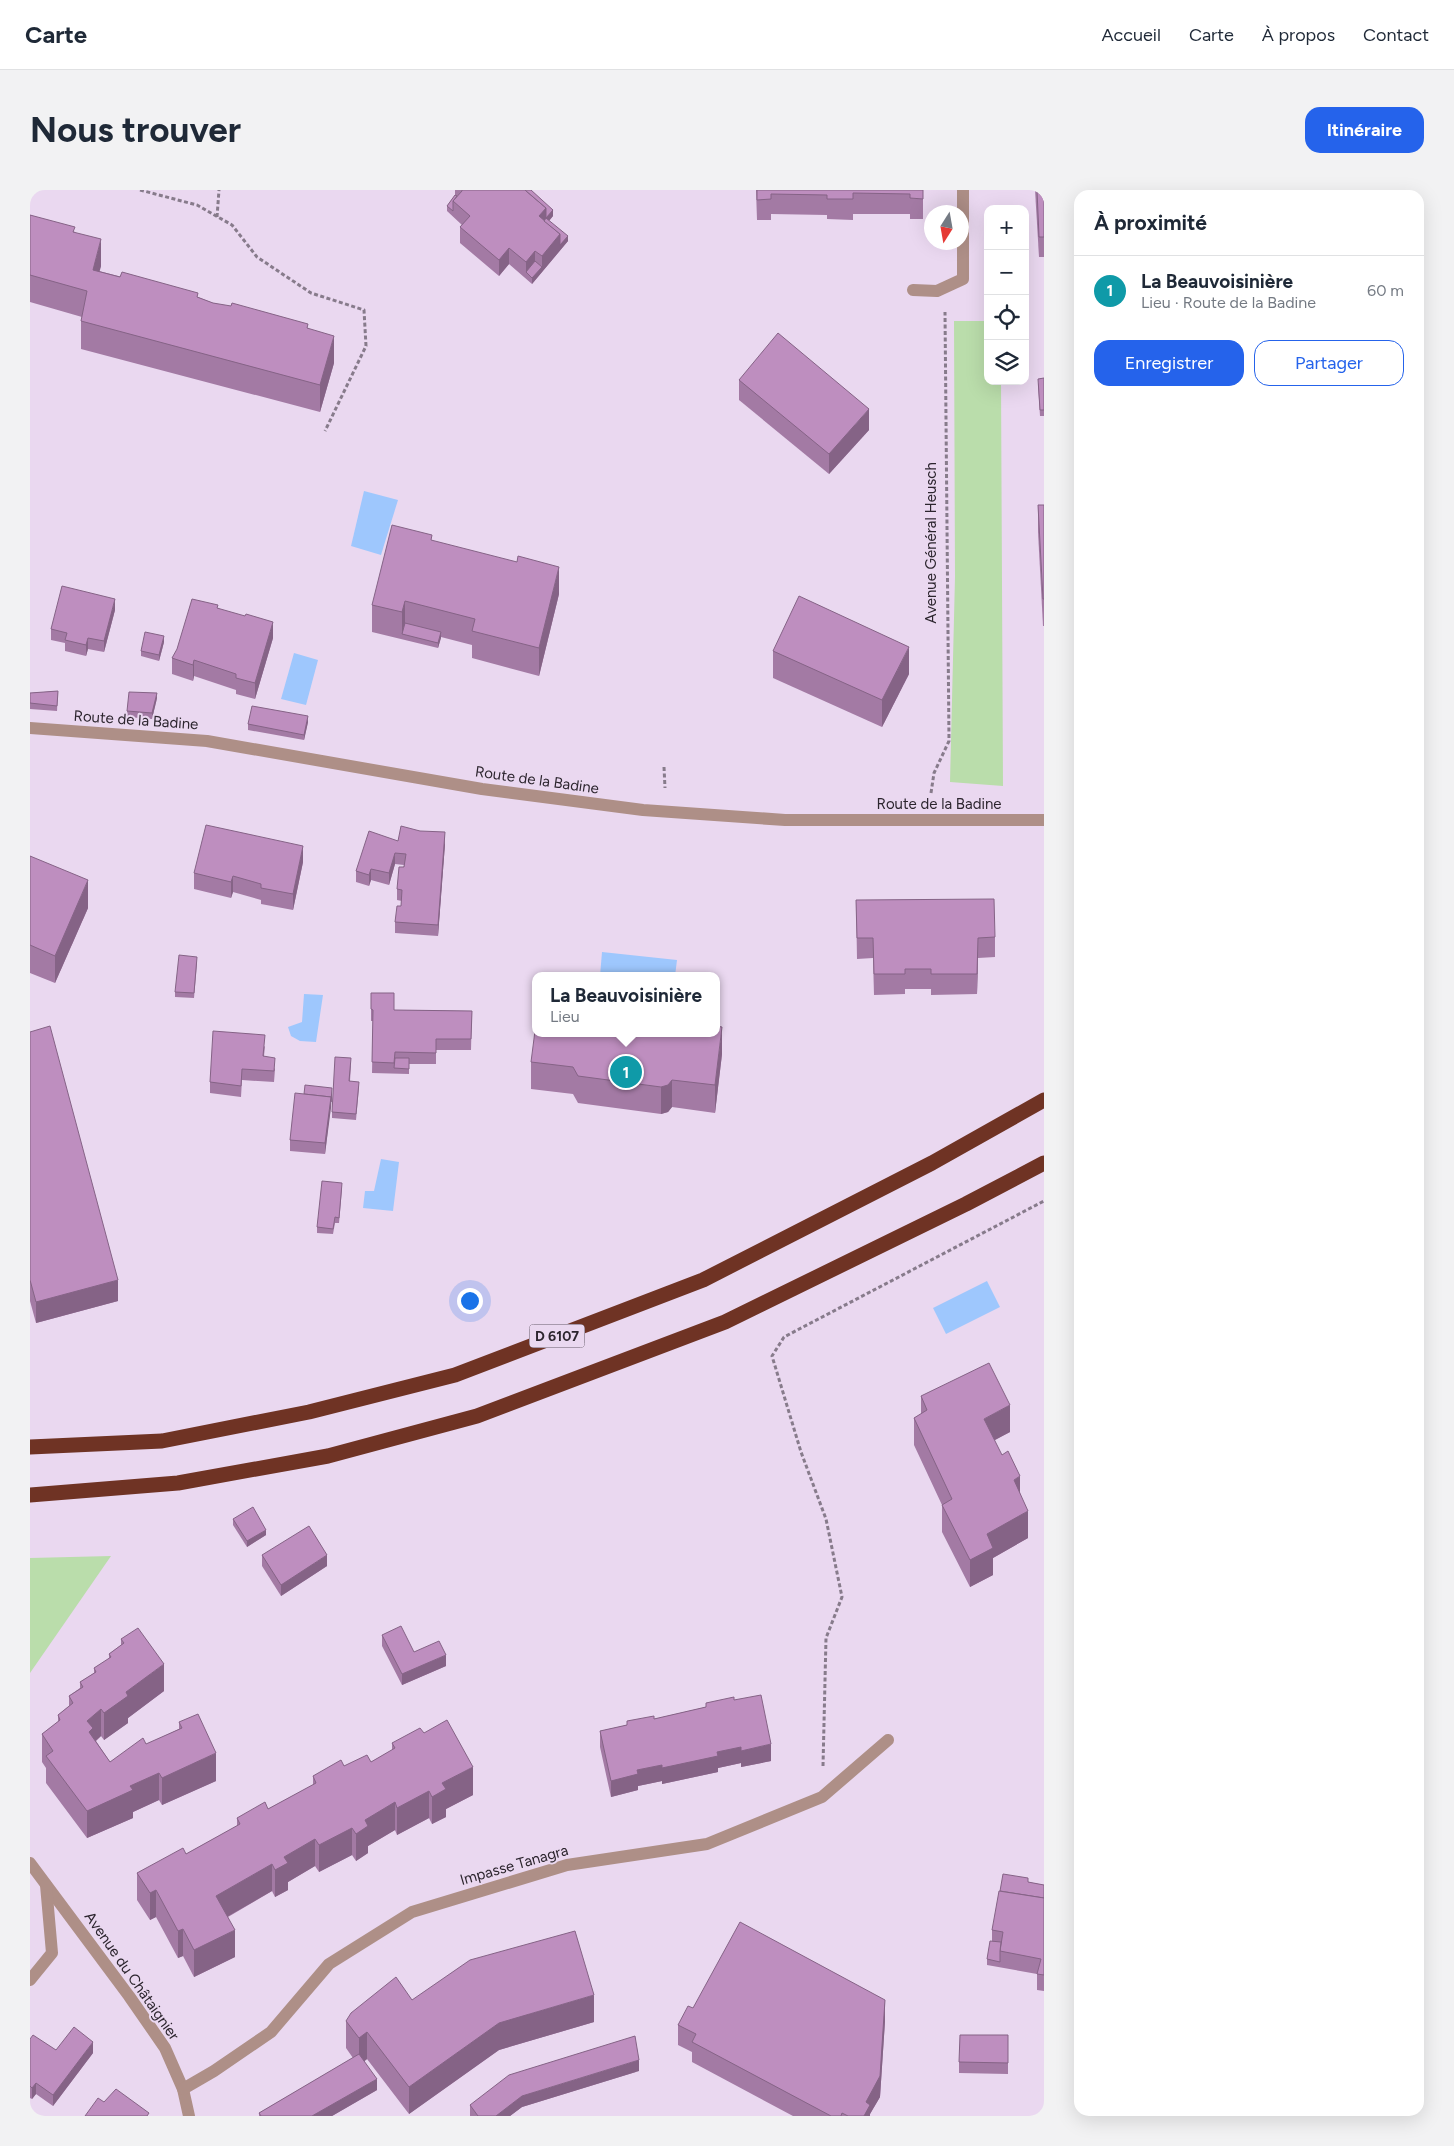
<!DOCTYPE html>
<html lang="fr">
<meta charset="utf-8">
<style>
body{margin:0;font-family:Figtree,sans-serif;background:#f2f2f3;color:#1f2937}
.controls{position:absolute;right:15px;top:15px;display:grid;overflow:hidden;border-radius:10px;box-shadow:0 5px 20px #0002}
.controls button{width:45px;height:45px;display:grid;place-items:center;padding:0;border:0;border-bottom:1px solid #e0e1e3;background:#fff;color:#1f2937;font:25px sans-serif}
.compass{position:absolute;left:894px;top:15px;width:45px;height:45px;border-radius:50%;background:#fff;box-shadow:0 5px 20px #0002;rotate:191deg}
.you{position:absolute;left:439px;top:1110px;width:18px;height:18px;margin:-12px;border:4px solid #fff;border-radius:50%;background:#1a73e8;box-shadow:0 0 0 8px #1a73e833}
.badge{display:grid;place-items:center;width:32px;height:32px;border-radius:50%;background:#2563eb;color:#fff;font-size:16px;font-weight:700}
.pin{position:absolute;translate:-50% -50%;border:2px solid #fff;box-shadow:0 1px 5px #0006}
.popup{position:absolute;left:502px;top:782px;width:188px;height:65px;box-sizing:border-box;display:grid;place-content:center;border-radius:10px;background:#fff;filter:drop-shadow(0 1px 4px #0005);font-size:16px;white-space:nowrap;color:#747a83}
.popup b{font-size:19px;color:#1f2937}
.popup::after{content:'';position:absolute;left:50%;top:100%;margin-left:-10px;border:10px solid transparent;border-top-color:#fff}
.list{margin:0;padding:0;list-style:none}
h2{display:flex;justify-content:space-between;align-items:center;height:65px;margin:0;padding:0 20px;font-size:21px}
h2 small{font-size:16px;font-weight:400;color:#747a83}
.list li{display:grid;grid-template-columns:32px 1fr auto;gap:15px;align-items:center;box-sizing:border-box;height:70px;padding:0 20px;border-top:1px solid #e0e1e3}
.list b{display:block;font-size:19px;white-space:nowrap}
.list p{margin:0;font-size:16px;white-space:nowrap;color:#747a83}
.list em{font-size:16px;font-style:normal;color:#747a83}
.actions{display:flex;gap:10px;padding:15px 20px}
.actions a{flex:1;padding:11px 0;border:1px solid #2563eb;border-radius:15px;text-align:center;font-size:18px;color:#2563eb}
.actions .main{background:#2563eb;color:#fff}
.icon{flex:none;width:28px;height:28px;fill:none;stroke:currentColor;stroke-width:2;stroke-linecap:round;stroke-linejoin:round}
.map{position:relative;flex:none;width:1014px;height:1926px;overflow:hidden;border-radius:15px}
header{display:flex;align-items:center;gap:30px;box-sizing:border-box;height:70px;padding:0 25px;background:#fff;border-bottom:1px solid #e0e1e3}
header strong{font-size:24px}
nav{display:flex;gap:28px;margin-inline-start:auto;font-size:18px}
.intro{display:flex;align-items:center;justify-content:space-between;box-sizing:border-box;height:120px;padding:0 30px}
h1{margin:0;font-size:35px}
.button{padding:12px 22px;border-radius:15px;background:#2563eb;color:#fff;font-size:18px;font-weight:700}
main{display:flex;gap:30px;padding:0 30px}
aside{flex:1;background:#fff;border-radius:15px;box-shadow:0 5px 20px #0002}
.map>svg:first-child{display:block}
.green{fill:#baddab}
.water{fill:#9ec7fd}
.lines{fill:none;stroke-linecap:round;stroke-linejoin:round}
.path{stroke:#877b8b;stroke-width:3;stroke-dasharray:4 2.5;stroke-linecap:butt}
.minor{stroke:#ae8f87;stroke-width:12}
.highway{stroke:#6f3324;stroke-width:15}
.wall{fill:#a37aa4}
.shaded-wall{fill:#856386}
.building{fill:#be8ebf;stroke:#856386}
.labels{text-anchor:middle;stroke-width:4;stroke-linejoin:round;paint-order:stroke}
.shield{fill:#ead8f0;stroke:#655b68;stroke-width:1}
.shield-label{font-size:14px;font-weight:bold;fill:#2c252e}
.street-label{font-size:15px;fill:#2c252e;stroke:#ead8f0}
</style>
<header>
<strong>Carte</strong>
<nav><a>Accueil</a><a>Carte</a><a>À propos</a><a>Contact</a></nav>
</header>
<div class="intro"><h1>Nous trouver</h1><a class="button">Itinéraire</a></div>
<main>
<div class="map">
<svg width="1014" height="1926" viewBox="0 0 1014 1926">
<rect width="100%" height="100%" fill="#ead8f0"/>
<g class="green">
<path d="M924 131H958V191H971L973 596 920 592 925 387Z"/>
<path d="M81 1366 0 1483V1368Z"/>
</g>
<g class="water">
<path d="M334 301 368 310 351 365 321 356Z"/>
<path d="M264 463 288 470 276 515 251 509Z"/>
<path d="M572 762 647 770 645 786H570Z"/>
<path d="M274 804 293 805 286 852 270 851 261 846 258 837 272 832Z"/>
<path d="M351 969 369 972 363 1021 333 1018 335 1001H344Z"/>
<path d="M957 1091 970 1117 916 1144 903 1118Z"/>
</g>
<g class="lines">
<g class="path">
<path d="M110 0 167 15 202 35 227 67 281 103 334 120 336 156 295 241"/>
<path d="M187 27 189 0"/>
<path d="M634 577 635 598"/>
<path d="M901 603 904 583 919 551 915 122"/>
<path d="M793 1576 796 1448 812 1407 796 1329 771 1262 742 1166 754 1147 1014 1011"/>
</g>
<g class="minor">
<path d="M883 100 907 101 933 89V0"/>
<path d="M0 538 177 551 452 599 613 620 755 630H1014"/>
<path d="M0 1673 99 1806 135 1858 153 1899 159 1926"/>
<path d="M0 1790 22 1763 16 1695"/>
<path d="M153 1899 184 1881 241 1842 299 1774 382 1722 537 1675 677 1654 792 1607 858 1550"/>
</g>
<g class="highway">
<path d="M0 1257 132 1251 279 1222 425 1185 673 1090 902 973 1014 910"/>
<path d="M0 1305 148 1293 298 1266 447 1226 695 1132 936 1014 1014 973"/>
</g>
</g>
<g class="wall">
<path d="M425 0H501L523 26 519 31 538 51 502 94 479 74 469 86 430 53V37L432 35 417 21V16L425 5Z"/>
<path d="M726 0H893V29H880V24H823V30L797 29V25L741 24V30H727Z"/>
<path d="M1005 0H1014V67H1009Z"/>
<path d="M0 25 45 42 71 76 69 81 168 107 183 113 278 138 304 173 290 222 51 159V131L52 127 0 112Z"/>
<path d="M1014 188V226H1010L1008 194Z"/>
<path d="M709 190 839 240 799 284 709 210Z"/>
<path d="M1008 315H1014V436H1013L1008 342Z"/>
<path d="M402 351 529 404 509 486 442 468V455L411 447 408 458 342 442V415Z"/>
<path d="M188 418 243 448 225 509 206 504V500L164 486 163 491 142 484V468Z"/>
<path d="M85 420 74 462 58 459 56 466 35 461V453L21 450V439Z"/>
<path d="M134 452 129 471 111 466V461Z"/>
<path d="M743 461 879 484 852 537 743 488Z"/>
<path d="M28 501 27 521 0 519V503Z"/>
<path d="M127 508 122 529 97 527V521Z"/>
<path d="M278 532 274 550 218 540V534Z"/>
<path d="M368 651 415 654 408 746 365 743V732L371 716 372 711 367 710V699L374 675 365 674 359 695 341 690 339 696 326 692V681Z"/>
<path d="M0 666 58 718 25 793 0 783Z"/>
<path d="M273 672 263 720 231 714V710L203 702 201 708 164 699V683Z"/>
<path d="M826 710 965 747V767L948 768 947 804 901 805V799H875V804L844 805 843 768 827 769Z"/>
<path d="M167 773 164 808 145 807V802Z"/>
<path d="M341 803 364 820 442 821 441 860H406V874H379V884L342 883 343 831H341Z"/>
<path d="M0 842 88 1111 6 1133 0 1111Z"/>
<path d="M235 856 234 866 245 879 244 892 212 890 211 907 180 903V892Z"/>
<path d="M692 864 685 923 642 917 638 922 631 924 548 913 543 904 501 899V872Z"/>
<path d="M321 874 320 891 329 897 326 930 302 928V922Z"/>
<path d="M274 904H302L295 964 260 961V950Z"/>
<path d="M312 999 309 1033H305L303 1044 287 1043V1037Z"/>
<path d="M891 1206 980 1242 964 1250 990 1303 998 1348 963 1368V1385L940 1397 912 1342V1315L884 1255V1228L891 1224Z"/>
<path d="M203 1329 236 1345 217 1357 203 1335Z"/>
<path d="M232 1365 297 1376 251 1406 232 1376Z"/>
<path d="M352 1445 384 1462 416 1476 372 1495 352 1456Z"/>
<path d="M91 1449 134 1501 98 1528V1533L74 1550 71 1546 66 1551 80 1572 149 1539V1532L186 1591 132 1615 129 1610 103 1622V1628L57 1648 16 1593V1578L12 1572V1544L28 1532V1525L39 1516V1506L50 1498V1492L64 1483V1478L79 1469V1464L91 1455Z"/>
<path d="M704 1510 741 1571 711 1577V1573L688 1578V1582L632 1594V1591L608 1596V1600L581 1607 570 1557V1541L597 1535V1531L624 1529 676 1517V1513Z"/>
<path d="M394 1543 443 1605 416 1619V1627L402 1634 399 1628 367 1645 365 1640 338 1656V1663L326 1671 322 1665 289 1682 285 1676 258 1692V1700L245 1707 242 1701 198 1727 205 1767 164 1787 153 1766 148 1768 126 1727 120 1730 107 1710V1683L156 1664 207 1636V1628L238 1619 283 1595V1586L314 1576 341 1572 362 1560V1553Z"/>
<path d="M998 1692 1014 1695V1801L1007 1800V1784L957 1775V1769L962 1751V1740Z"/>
<path d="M382 1810 564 1832 469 1860 379 1924 337 1869 334 1871 347 1900 302 1926H229V1923L323 1868 316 1858V1831Z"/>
<path d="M663 1818 855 1831 850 1907 840 1924V1926H763L662 1872V1862L648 1855V1835Z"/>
<path d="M978 1845V1884L929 1883V1872Z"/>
<path d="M0 1849 26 1860 63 1863 23 1916 6 1904 2 1909 0 1908Z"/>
<path d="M609 1881 492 1917 480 1926H440V1915Z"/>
</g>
<g class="shaded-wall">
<path d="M516 18 523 20V26L512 39 509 26Z"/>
<path d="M530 44 538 46V51L502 94V88L512 77V66Z"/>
<path d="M71 49V76L63 107V80Z"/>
<path d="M479 58V74L469 86V70Z"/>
<path d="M505 61V77L496 82V88V72Z"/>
<path d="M304 146V173L290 222V195Z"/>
<path d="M839 219V240L799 284V264Z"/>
<path d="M529 377V404L509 486V458Z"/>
<path d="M85 409V420L74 462V451Z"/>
<path d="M375 411V438L372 444V449V422Z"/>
<path d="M243 432V448L225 509V493Z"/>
<path d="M411 442V448L408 458V453Z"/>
<path d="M134 446V452L129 471V465Z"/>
<path d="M58 448V459L56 466V455Z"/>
<path d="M879 457V484L852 537V510Z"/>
<path d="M164 470V486L163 491V475Z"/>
<path d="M127 503V508L122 529V523Z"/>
<path d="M278 526V532L274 550V545Z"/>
<path d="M415 642V654L408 746V735Z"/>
<path d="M273 656V672L263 720V704Z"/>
<path d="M365 663V674L359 695V683Z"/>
<path d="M341 679V690L339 696V685Z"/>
<path d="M203 686V702L201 708V692Z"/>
<path d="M58 690V718L25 793V766Z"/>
<path d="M948 748V768L947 804V784Z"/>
<path d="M692 837V864L685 923V895Z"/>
<path d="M642 890V917L638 922 631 924V897Z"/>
<path d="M302 898 301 918 295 964V953Z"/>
<path d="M88 1090V1111L6 1133V1112Z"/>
<path d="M980 1215V1242L954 1256V1229Z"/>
<path d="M990 1286V1313L984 1290Z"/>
<path d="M998 1321V1348L963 1368V1385L940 1397V1370L957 1344Z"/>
<path d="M236 1340V1345L217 1357V1351Z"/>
<path d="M297 1365V1376L251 1406V1395Z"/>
<path d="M416 1465V1476L372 1495V1484Z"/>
<path d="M134 1474V1501L98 1528V1533L74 1550V1523L96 1502Z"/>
<path d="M71 1519V1546L63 1553V1565L57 1531Z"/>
<path d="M741 1554V1571L711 1577V1561Z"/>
<path d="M711 1557V1573L688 1578V1582L632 1594V1578L687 1562Z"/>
<path d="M186 1563V1591L132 1615V1588Z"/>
<path d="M632 1575V1591L608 1596V1600L581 1607V1591L607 1580Z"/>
<path d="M443 1577V1605L416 1619V1627L402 1634V1607L412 1593Z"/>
<path d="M129 1583V1610L103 1622V1628L57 1648V1621L100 1596Z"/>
<path d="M399 1601V1628L367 1645V1618Z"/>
<path d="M365 1612V1640L338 1656V1663L326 1671V1644L335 1630Z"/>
<path d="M322 1638V1665L289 1682V1655Z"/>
<path d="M285 1649V1676L258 1692V1700L245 1707V1680L254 1667Z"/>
<path d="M242 1674V1701L186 1733V1706Z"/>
<path d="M126 1700V1727L120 1730V1703Z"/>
<path d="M153 1739V1766L148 1768V1741Z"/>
<path d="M205 1740V1767L164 1787V1760Z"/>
<path d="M564 1805V1832L469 1860 379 1924V1897L469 1833Z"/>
<path d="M855 1810V1831L850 1907 840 1924V1926H834L836 1912Z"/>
<path d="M337 1842V1869L329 1876V1848Z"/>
<path d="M63 1852V1863L23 1916V1905Z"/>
<path d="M609 1870V1881L492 1917 480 1926H466L492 1906Z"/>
<path d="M347 1889V1900L302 1926H282Z"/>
<path d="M6 1893V1904L2 1909V1898Z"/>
</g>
<g class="building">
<path d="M432 0H495L516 18 509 26 530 44 512 66 505 61 496 72 479 58 469 70 430 37 440 26 423 11 432 1Z"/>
<path d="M495 0H501L523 20 516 28V18Z"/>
<path d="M727 0H893V9L880 8V4L823 3V9H797V5L741 4V9L727 10Z"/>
<path d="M1007 0H1014V47H1009Z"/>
<path d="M425 5 427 6 423 11V21L417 16Z"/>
<path d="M0 25 45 37 43 42 71 49 63 80 90 87 92 82 168 103 167 107 183 113 201 116 202 113 278 134 277 138 304 146 290 195 51 131 57 101 0 85Z"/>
<path d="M516 28 538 46 530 55V44L514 31Z"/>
<path d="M505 71 512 77 502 88 496 82Z"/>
<path d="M748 143 839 219 799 264 709 190Z"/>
<path d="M1014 188V220H1010L1008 189Z"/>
<path d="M1008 315H1014V409H1013Z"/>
<path d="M362 335 402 345 401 350 487 372 488 366 529 377 509 458 442 441 445 429 375 411 372 422 342 415Z"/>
<path d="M32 396 85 409 74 451 58 448 56 455 35 450 37 443 21 439Z"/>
<path d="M769 406 879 457 852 510 743 461Z"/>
<path d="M162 409 188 415 187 418 215 426 216 424 243 432 225 493 206 488V484L164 470 163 475 142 468 147 459Z"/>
<path d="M375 433 411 442 408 453 372 444Z"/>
<path d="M115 442 134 446 129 465 111 461Z"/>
<path d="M28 501 27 516 0 513V503Z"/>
<path d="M99 502 127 503 122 523 97 521Z"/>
<path d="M222 516 278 526 274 545 218 534Z"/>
<path d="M176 635 273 656 263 704 231 698V694L203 686 201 692 164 683Z"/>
<path d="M371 636 390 641 415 642 408 735 365 732 367 716H371L372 700 367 699 369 677H374L376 664 365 663 359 683 341 679 339 685 326 681 339 641 368 651Z"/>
<path d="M0 666 58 690 25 766 0 755Z"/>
<path d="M964 709 965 747 948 748 947 784H901V779H875V784H844L843 748H827L826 710Z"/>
<path d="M149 765 167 767 164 803 145 802Z"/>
<path d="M341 803H364V820L442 821 441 849H406V863L365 862 364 873 342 872 343 820 341 819Z"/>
<path d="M506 833V843H686V836L692 837 685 895 642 890 638 895 631 897 548 886 543 877 501 872Z"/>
<path d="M20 836 88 1090 6 1112 0 1090V842Z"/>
<path d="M183 841 235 845 233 866 245 868 244 881 212 879 211 896 180 892Z"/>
<path d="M305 867 321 868 319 891 329 892 326 924 302 922Z"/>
<path d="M365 868H379V879L364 878Z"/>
<path d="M275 895 302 898 301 912V907L274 904Z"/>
<path d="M265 903 301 907 295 953 260 950Z"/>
<path d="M292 991 312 993 309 1028 305 1027 303 1039 287 1037Z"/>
<path d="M959 1173 980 1215 954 1229 972 1265 978 1261 990 1286 984 1290 998 1321 957 1344 963 1358 940 1370 912 1315 922 1309 884 1228 897 1220 891 1206Z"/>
<path d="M223 1317 236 1340 217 1351 203 1329Z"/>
<path d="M279 1336 297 1365 251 1395 232 1365Z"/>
<path d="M371 1436 384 1462 409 1451 416 1465 372 1484 352 1445Z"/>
<path d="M108 1438 134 1474 96 1502 98 1506 74 1523 71 1519 57 1531 63 1538 59 1542 80 1572 113 1548 116 1554 152 1538 149 1532 168 1524 186 1563 132 1588 129 1583 100 1596 103 1600 57 1621 16 1566 23 1561 12 1544 30 1530 28 1525 43 1513 39 1506 53 1497 50 1492 66 1482 64 1478 81 1467 79 1464 94 1453 91 1449Z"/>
<path d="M731 1505 741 1554 711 1561V1557L687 1562 688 1566 632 1578V1575L607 1580 608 1584 581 1591 570 1541 597 1535V1531L624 1526V1529L676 1517V1513L704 1507V1510Z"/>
<path d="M417 1530 443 1577 412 1593 416 1599 402 1607 399 1601 367 1618 365 1612 335 1630 338 1636 326 1644 322 1638 289 1655 285 1649 254 1667 258 1673 245 1680 242 1674 186 1706 205 1740 164 1760 153 1739 148 1741 126 1700 120 1703 107 1683 153 1658 156 1664 210 1634 207 1628 235 1612 238 1619 286 1593 283 1586 311 1570 314 1576 337 1565 341 1572 365 1558 362 1553 390 1538 394 1543Z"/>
<path d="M973 1684 998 1688V1692L1014 1695V1708L970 1701Z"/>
<path d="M969 1701 1014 1708V1785L1007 1784 1011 1769 970 1761 973 1742 962 1740Z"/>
<path d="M710 1732 855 1810 850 1886 836 1912 840 1915 834 1926H818L812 1923 811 1926H801L662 1852 666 1844 648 1835 658 1816 663 1818Z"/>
<path d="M545 1741 564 1805 469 1833 379 1897 337 1842 329 1848 316 1831 321 1823 366 1787 382 1810 440 1770Z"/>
<path d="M960 1751 971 1752 970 1761V1772L957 1769Z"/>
<path d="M44 1837 63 1852 23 1905 6 1893 2 1898 0 1896V1849L3 1845 26 1860Z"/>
<path d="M930 1845H978V1873L929 1872Z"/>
<path d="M605 1846 609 1870 492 1906 466 1926H448L440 1915 479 1885Z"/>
<path d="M329 1864 347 1889 282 1926H231L229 1923Z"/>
<path d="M86 1899 119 1923 117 1926H55L68 1908 74 1912Z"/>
</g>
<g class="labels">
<rect class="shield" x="499.5" y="1134.5" width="55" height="23" rx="4"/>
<g class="shield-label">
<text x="527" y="1151">D 6107</text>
</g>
<g class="street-label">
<text transform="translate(901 353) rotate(-90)" y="5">Avenue Général Heusch</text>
<text transform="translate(106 530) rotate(4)" y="5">Route de la Badine</text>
<text transform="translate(507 590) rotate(8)" y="5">Route de la Badine</text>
<text x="909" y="619">Route de la Badine</text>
<text transform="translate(484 1675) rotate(-16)" y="5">Impasse Tanagra</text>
<text transform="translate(102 1786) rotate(55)" y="5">Avenue du Châtaignier</text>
</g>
</g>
</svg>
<div class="controls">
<button>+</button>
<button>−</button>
<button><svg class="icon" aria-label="locate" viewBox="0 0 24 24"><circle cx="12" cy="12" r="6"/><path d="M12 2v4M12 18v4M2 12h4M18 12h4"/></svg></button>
<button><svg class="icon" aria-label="layers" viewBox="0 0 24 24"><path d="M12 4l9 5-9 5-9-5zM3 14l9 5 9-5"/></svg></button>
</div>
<svg class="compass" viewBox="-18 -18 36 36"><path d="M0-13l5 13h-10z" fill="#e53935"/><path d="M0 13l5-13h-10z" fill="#747a83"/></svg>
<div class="you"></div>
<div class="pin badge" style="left:596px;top:882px;background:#0f9aa8">1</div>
<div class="popup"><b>La Beauvoisinière</b>Lieu</div>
</div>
<aside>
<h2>À proximité<small></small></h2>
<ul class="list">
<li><span class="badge" style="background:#0f9aa8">1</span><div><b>La Beauvoisinière</b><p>Lieu · Route de la Badine</p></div><em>60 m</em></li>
</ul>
<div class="actions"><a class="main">Enregistrer</a><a>Partager</a></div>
</aside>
</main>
